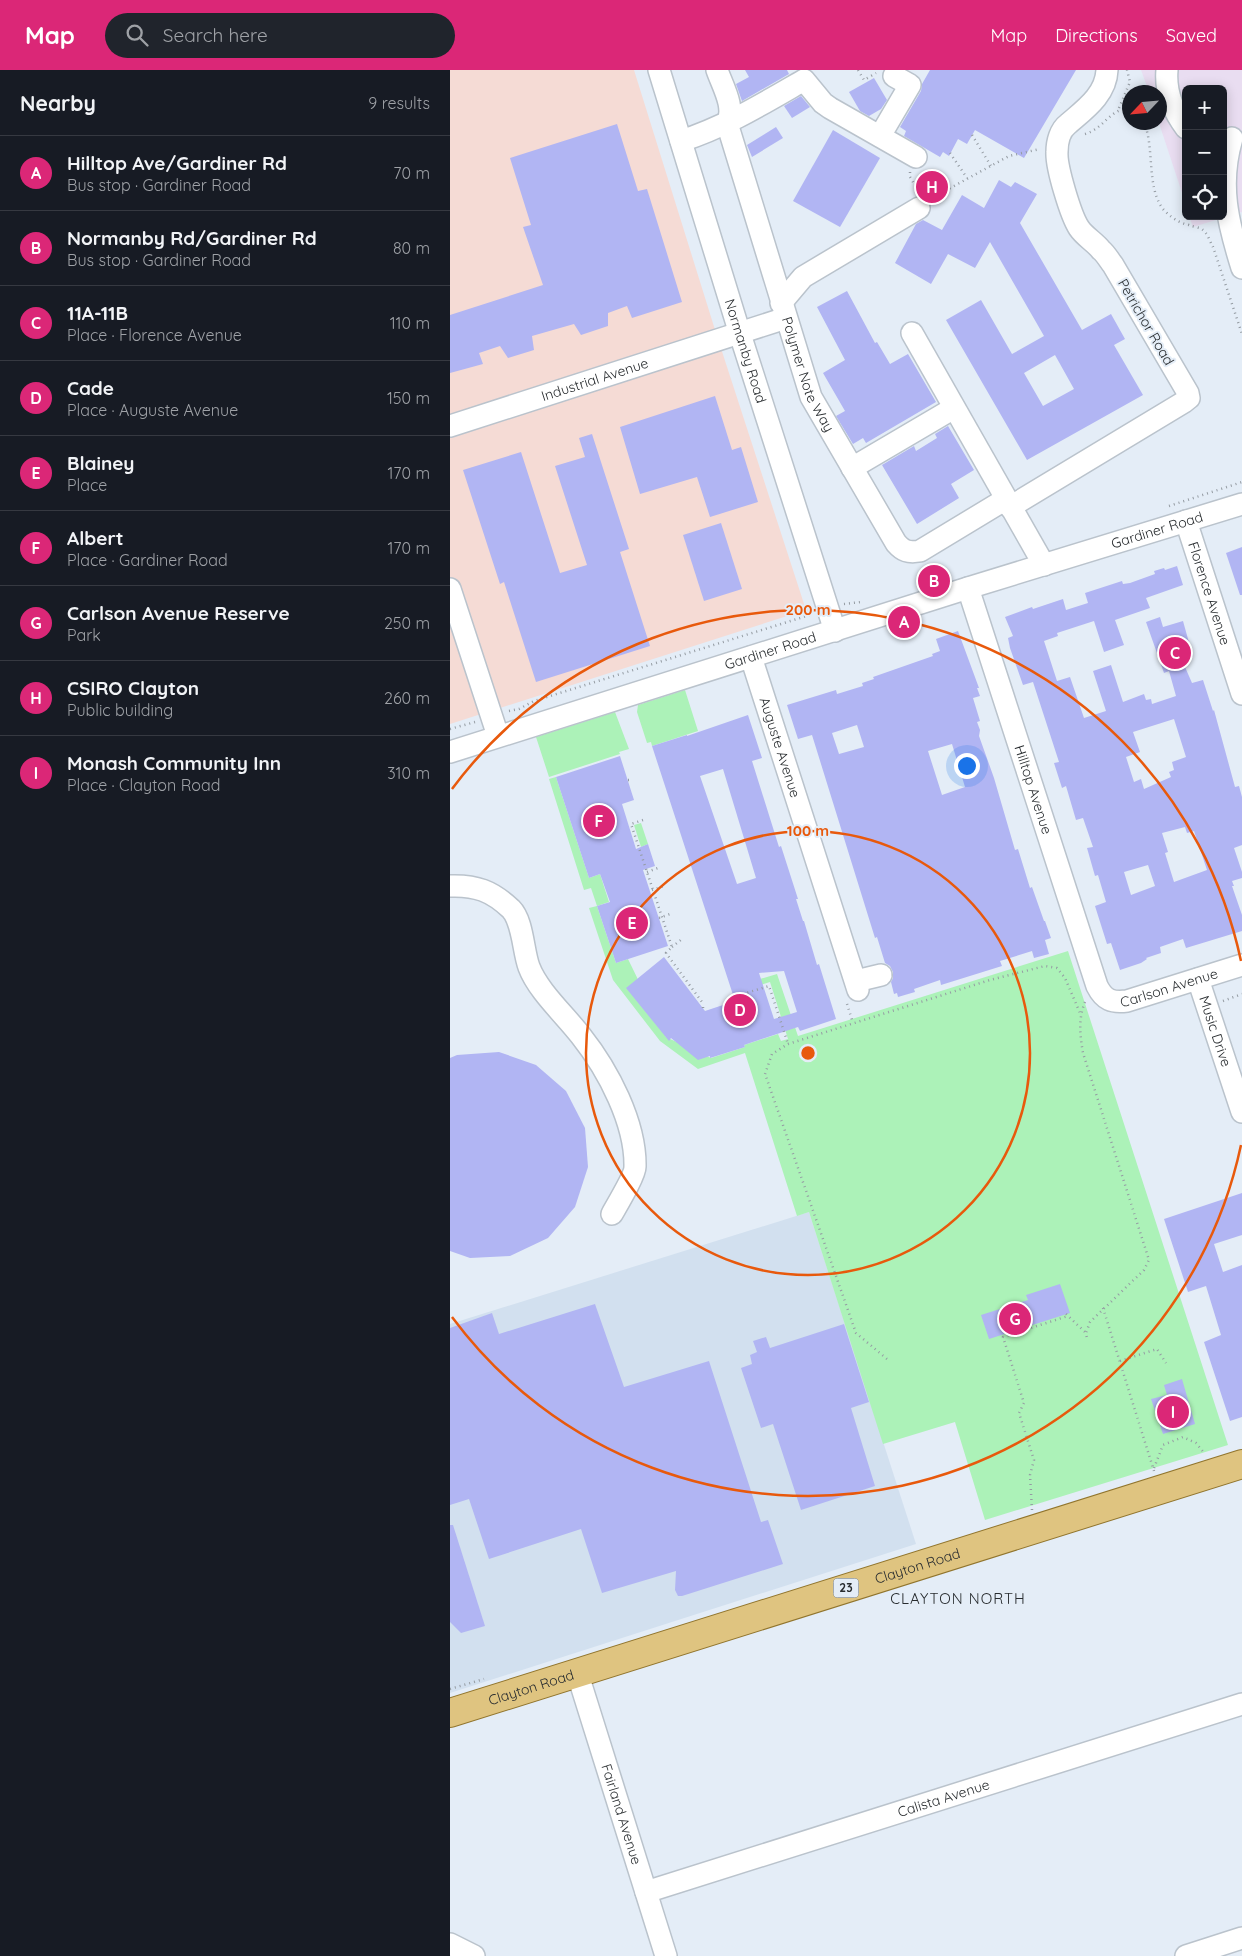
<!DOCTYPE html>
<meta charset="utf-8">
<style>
body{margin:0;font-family:Quicksand,sans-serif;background:#20242c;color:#f1f3f6}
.controls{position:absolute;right:15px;top:15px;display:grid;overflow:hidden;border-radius:8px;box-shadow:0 2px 12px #0003}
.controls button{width:45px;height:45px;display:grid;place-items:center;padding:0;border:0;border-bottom:1px solid #363941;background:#171b24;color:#f1f3f6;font:25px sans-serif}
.compass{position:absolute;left:672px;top:15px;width:45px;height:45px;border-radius:50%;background:#171b24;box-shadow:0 2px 12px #0003;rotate:244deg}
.you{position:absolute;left:516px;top:695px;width:18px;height:18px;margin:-12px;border:4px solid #fff;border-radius:50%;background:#1a73e8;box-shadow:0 0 0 8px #1a73e833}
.badge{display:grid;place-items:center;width:32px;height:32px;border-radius:50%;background:#db2777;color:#fff;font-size:16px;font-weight:700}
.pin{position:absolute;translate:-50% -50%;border:2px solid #fff;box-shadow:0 1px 5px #0006}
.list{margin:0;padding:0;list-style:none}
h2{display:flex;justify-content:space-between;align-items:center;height:65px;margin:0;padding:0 20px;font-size:21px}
h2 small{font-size:16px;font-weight:400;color:#9ea1a6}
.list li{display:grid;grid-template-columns:32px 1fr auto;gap:15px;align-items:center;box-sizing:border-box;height:75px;padding:0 20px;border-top:1px solid #363941}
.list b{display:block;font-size:19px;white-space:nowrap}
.list p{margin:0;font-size:16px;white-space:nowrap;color:#9ea1a6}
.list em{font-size:16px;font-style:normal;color:#9ea1a6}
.icon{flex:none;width:28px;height:28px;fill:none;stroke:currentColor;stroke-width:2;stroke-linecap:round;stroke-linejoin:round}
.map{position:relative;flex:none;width:792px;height:1886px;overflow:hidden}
header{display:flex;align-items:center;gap:30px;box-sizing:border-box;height:70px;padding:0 25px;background:#db2777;color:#fff}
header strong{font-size:24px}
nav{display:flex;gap:28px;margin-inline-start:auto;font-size:18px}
.search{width:350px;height:45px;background:#20242c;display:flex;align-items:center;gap:12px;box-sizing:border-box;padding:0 18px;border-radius:28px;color:#9ea1a6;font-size:19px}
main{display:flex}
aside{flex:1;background:#171b24}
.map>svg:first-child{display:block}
.built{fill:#d2e0ef}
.industrial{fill:#f5dbd5}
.education{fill:#e9ddf1}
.green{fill:#acf2b8}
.building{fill:#b1b5f3;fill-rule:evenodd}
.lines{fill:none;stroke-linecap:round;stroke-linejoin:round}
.minor-casing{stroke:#bac3cc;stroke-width:24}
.major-casing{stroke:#91752d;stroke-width:30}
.path{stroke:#959ca3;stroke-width:2.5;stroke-dasharray:1 4;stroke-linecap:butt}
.minor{stroke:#fff;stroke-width:21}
.major{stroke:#dfc480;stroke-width:28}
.ring{fill:none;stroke:#e8590c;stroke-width:2.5}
.labels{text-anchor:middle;stroke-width:4;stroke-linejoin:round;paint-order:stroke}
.shield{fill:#e4edf7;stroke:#60666b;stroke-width:1}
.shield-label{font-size:12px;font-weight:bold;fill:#282c2f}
.street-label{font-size:14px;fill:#282c2f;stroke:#e4edf7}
.neighbourhood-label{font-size:15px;letter-spacing:1px;fill:#282c2f;stroke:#e4edf7}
.centre{fill:#e8590c;stroke:#e4edf7;stroke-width:2.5}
.ring-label{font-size:15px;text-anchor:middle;font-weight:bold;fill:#e8590c;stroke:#e4edf7;stroke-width:4;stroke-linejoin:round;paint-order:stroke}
</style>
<header>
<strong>Map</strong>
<div class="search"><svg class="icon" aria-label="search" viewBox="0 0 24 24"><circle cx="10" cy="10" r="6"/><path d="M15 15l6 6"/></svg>Search here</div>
<nav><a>Map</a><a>Directions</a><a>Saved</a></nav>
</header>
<main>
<aside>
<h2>Nearby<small>9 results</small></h2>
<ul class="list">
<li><span class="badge">A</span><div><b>Hilltop Ave/Gardiner Rd</b><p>Bus stop · Gardiner Road</p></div><em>70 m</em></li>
<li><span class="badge">B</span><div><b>Normanby Rd/Gardiner Rd</b><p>Bus stop · Gardiner Road</p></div><em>80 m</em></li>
<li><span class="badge">C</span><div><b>11A-11B</b><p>Place · Florence Avenue</p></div><em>110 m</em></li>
<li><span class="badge">D</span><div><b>Cade</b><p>Place · Auguste Avenue</p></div><em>150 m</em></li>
<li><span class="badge">E</span><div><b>Blainey</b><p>Place</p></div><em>170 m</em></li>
<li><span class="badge">F</span><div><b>Albert</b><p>Place · Gardiner Road</p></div><em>170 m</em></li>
<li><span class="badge">G</span><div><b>Carlson Avenue Reserve</b><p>Park</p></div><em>250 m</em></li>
<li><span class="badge">H</span><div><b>CSIRO Clayton</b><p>Public building</p></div><em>260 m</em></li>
<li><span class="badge">I</span><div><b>Monash Community Inn</b><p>Place · Clayton Road</p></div><em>310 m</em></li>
</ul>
</aside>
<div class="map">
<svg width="792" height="1886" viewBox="0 0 792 1886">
<rect width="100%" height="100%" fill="#e4edf7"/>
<path class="built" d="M359 1142 466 1474 0 1623V1254Z"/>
<path class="industrial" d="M0 0H184L266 263 356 540 0 654Z"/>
<path class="education" d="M691 0H792V142L743 157 739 146H773V19H736V135L709 53 710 22H699Z"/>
<g class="green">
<path d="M235 620 248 661 202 676 201 672 197 673 187 642 188 635Z"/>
<path d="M165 642 179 679 169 682 170 684 99 707 86 667Z"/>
<path d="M106 707 139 808 150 804 159 832 147 836 166 893 178 889 216 967 261 988 295 977 294 975 328 964 331 971 338 969 320 912 292 921 290 915 327 904 348 966 618 881 778 1375 535 1450 505 1352 433 1374 359 1142 347 1146 295 983 248 999 210 971 163 910 139 838 147 836 141 818 134 820 99 709Z"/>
<path d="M191 753 198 774 191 777 184 755Z"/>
</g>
<g class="building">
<path d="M295 0H337L339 4 292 31 286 14 299 7Z"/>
<path d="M480 0H626L574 88 525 60 517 74 508 69 499 86 493 82 490 87 454 66 456 61 450 57 471 21 472 14Z"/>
<path d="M424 8 437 30 431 39 419 46 410 41 399 22Z"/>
<path d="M351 26 360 37 342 48 334 36Z"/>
<path d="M167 54 188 121 197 119 232 232 182 248 177 236 158 243V256L131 265 124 254 82 266 84 280 58 288 50 276 29 283 33 294 0 303V245L93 215 73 157 81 155 60 88Z"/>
<path d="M326 57 333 68 302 87 297 75Z"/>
<path d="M383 60 430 88 390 157 343 131Z"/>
<path d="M549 110 561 117 565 112 587 124 570 153 632 260 661 244 675 269 664 275 693 325 577 390 496 250 531 230 562 284 594 266 540 172 525 198 498 184 481 214 445 193 466 154 473 150 492 160 512 125 534 138ZM605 285 624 319 593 336 574 303Z"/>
<path d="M397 221 425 273 427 272 440 294 458 284 486 332 416 373 413 368 403 374 386 346 395 341 373 303 395 290 367 237Z"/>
<path d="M265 326 282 380 291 377 308 432 260 447 247 407 190 424 170 357Z"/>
<path d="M498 356 524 400 501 414 509 428 467 454 432 395 464 376 466 381 487 368 485 364Z"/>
<path d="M142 364 179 479 170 482 200 576 86 612 54 512 50 514 13 400 71 382 110 503 137 495 105 396 135 387 129 368Z"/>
<path d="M271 453 292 519 254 531 233 465Z"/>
<path d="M792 477V525H790L776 483Z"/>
<path d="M727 496 733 515 696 528 700 538 665 550 674 575 654 582 644 551 607 563 608 566 594 571 607 611 620 607 634 648 656 641 643 601 661 595 673 632 694 624 696 630 701 629 702 634 726 626 719 601 714 603 696 552 710 547 713 557 733 551 743 587 732 590 742 613 753 610 763 641 764 640 785 717 789 716 792 727V775L784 778 792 802V808L782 811 784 816H782L792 845V861L736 878 733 869 710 877 711 883 696 888 697 889 691 893 670 900 661 873 657 874 645 836 656 832 648 805 645 806 637 778 643 777 633 748 626 750 616 716 612 718 604 693 609 692 583 612 573 615 560 578 558 568 563 566 555 547 582 537 583 539 613 529 616 540 638 533 635 523 672 511 673 514 680 513 705 504 704 501 714 498 715 500ZM724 649 736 687 722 692 724 700 719 702 721 707 694 719 691 709 684 712 676 687 690 682 683 662ZM735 757 737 763 744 761 757 800 724 812 715 783 718 782 712 763ZM698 795 705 816 681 825 674 802Z"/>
<path d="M508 561 529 618H527L530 626 523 628 530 651 527 652 530 660 529 666 544 708 565 780 568 779 580 818 582 817 594 851H595L601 868 595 870 599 884 584 888 582 881 550 891 552 896 491 915 490 910 464 919 465 922 448 927 447 923 444 924 441 912 443 908V902L440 896 435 893 427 867 425 868 362 665 348 669 337 635 386 620 387 624 413 616 412 613 424 609 423 607 483 586 482 584 490 581 486 569ZM407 655 414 677 389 684 382 663ZM502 674 515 717 492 725 478 681Z"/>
<path d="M298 645 312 688 302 691 329 777 331 776 348 829H346L353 851H354L367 895 369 894 386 949 350 961 348 957 294 975 295 977 260 988V986L248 990 221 968 219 971 176 918 214 887 255 941 285 931 202 676 237 665V666ZM273 699 306 808 287 814 250 706ZM334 901 347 942 324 949 309 903Z"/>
<path d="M170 686 184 730 172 734 186 779 198 774 205 796 193 800 218 876 166 893 147 836 160 832 150 804 139 808 106 707Z"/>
<path d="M49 982 86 995 116 1021 135 1058 138 1097 125 1137 98 1168 60 1186 20 1188 0 1181V988L7 985Z"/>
<path d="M792 1123V1165L764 1174 773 1202 792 1195V1347L780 1351 754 1272 771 1265 756 1216 738 1222 714 1149Z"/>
<path d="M610 1214 620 1243 539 1269 531 1245 578 1230 576 1225Z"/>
<path d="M145 1234 174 1317 259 1291 311 1452 318 1450 333 1494 232 1526H228L225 1520 226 1501 152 1523 131 1459 39 1489 19 1429 0 1435V1258L42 1243 49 1264Z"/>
<path d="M394 1254 419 1332 401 1338 425 1416 351 1440 323 1354 311 1358 291 1298 302 1294 300 1285 307 1282 303 1271 316 1267 320 1278Z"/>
<path d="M732 1309 745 1354 713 1364 701 1329 717 1325 714 1315Z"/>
<path d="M0 1455H3L35 1556 11 1563 0 1552Z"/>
</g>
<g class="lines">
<g class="minor-casing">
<g id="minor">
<path id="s1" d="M209 0 290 264 385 561"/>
<path id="s2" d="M267 0C272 15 286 38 277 53L361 327 446 473C453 481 458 483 470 481L556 429"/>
<path d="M717 0C715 22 723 41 736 58"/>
<path d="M430 66 460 15 444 6"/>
<path d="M782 68C768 115 778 153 792 198"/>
<path d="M231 71C275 57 314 33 354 10L373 33 380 38 466 87"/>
<path d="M331 233 353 207 469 138"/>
<path d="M462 263 594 495"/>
<path id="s3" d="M0 356 336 248"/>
<path d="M402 398 504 338"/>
<path d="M560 437 734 332 739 328 738 323 663 195C659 190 656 184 651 180 645 172 635 167 629 158 621 146 606 97 607 82 607 72 610 60 618 54 634 40 656 25 657 0"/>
<path id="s4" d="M736 451 792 624"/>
<path id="s5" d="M518 518 647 916C654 930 662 933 677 931L792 895"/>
<path d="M0 519 48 666"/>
<path id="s6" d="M301 587 408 920"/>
<path id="s7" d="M0 682 518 518 792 434"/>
<path d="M0 816C26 815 42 821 61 839 73 851 73 881 79 897 88 921 115 945 131 966 158 1000 186 1053 185 1097 185 1105 167 1135 162 1144"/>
<path id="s8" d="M748 909 792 1042"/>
<path d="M406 911 431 905"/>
<path id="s9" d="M127 1602 216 1886"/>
<path id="s10" d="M196 1822 792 1634"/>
<path d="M0 1874 24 1886"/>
<path d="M736 1886 792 1868"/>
</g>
</g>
<g class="major-casing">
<g id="major">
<path id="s11" d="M0 1643 792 1394"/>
</g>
</g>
<g class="path">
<path d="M408 0 414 10 426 3"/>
<path d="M669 38 680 12 677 0"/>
<path d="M694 52C705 79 696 116 713 139 720 147 729 153 739 155 743 157 750 157 753 160 758 164 760 172 763 177L792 264"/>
<path d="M635 64C655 58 659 39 680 38"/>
<path d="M522 65 541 96"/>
<path d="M500 83 517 108"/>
<path d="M460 102V107L469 122"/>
<path d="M482 128 559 86 590 79"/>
<path d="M719 436 792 412"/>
<path d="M394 534 411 532"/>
<path d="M59 641 69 639 84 631 363 544"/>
<path d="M0 659 25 652"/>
<path d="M178 710H180"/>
<path d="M193 750 181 754 222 877 216 883 252 932"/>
<path d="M197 802 208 798"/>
<path d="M202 820 214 816"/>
<path d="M209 848 223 843"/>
<path d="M222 877 232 869"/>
<path d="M283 927 319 916 338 974"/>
<path d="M773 931 792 924"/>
<path d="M635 932C628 949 630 965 633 983L699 1190 694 1200 640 1252 636 1263 637 1269"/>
<path d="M397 934 403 953"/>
<path d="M253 938V937"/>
<path d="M653 1238 704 1401"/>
<path d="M616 1244 636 1263"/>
<path d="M437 1289 406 1263 315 1004 322 984 338 974 540 910 595 896 607 898 615 908 630 943"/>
<path d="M670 1291 707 1279 716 1293"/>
<path d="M704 1398 713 1375 733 1367 746 1373 755 1384"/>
<path d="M582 1440 580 1405 584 1390 569 1343 574 1333 553 1267 618 1246"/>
<path d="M0 1619 34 1609"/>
</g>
<use href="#minor" class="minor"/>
<use href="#major" class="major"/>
</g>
<g class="ring">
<circle cx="358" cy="983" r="222"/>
<path d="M791 1075A443 443 0 0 1 2 1247M2 719A443 443 0 0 1 791 891"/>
</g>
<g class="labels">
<rect class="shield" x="383.5" y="1508.5" width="25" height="19" rx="4"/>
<g class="shield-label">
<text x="396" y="1522">23</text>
</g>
<g class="street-label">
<text transform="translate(696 252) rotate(60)" y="5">Petrichor Road</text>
<text dy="5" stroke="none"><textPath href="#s1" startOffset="294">Normanby Road</textPath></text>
<text dy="5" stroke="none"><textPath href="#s2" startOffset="320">Polymer Note Way</textPath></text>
<text dy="5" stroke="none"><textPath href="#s3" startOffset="152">Industrial Avenue</textPath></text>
<text dy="5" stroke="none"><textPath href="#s7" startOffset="741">Gardiner Road</textPath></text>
<text dy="5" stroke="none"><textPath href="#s4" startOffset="76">Florence Avenue</textPath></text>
<text dy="5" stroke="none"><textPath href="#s7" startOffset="336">Gardiner Road</textPath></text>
<text dy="5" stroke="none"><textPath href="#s6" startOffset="95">Auguste Avenue</textPath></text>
<text dy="5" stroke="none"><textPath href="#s5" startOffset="212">Hilltop Avenue</textPath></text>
<text dy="5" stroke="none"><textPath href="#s5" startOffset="499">Carlson Avenue</textPath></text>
<text dy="5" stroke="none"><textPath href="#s8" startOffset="55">Music Drive</textPath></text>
<text dy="5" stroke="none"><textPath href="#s11" startOffset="490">Clayton Road</textPath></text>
<text dy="5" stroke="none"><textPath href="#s11" startOffset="85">Clayton Road</textPath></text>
<text dy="5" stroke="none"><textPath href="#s10" startOffset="312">Calista Avenue</textPath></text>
<text dy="5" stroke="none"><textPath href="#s9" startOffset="149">Fairland Avenue</textPath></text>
</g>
<g class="neighbourhood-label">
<text x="508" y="1534">CLAYTON NORTH</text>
</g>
</g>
<circle cx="358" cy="983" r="8" class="centre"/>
<g class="ring-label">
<text x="358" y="545">200 m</text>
<text x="358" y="766">100 m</text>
</g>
</svg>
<div class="controls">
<button>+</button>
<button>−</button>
<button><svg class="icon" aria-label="locate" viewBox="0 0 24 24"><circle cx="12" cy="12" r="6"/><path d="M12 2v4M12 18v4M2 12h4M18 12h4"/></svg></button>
</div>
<svg class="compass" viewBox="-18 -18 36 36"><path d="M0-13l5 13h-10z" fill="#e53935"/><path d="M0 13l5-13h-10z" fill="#9ea1a6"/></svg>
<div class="you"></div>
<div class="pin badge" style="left:454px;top:552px">A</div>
<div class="pin badge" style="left:484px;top:511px">B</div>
<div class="pin badge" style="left:725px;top:583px">C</div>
<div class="pin badge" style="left:290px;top:940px">D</div>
<div class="pin badge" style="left:182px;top:853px">E</div>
<div class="pin badge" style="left:149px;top:751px">F</div>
<div class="pin badge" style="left:565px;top:1249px">G</div>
<div class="pin badge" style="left:482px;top:117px">H</div>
<div class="pin badge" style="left:723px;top:1342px">I</div>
</div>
</main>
